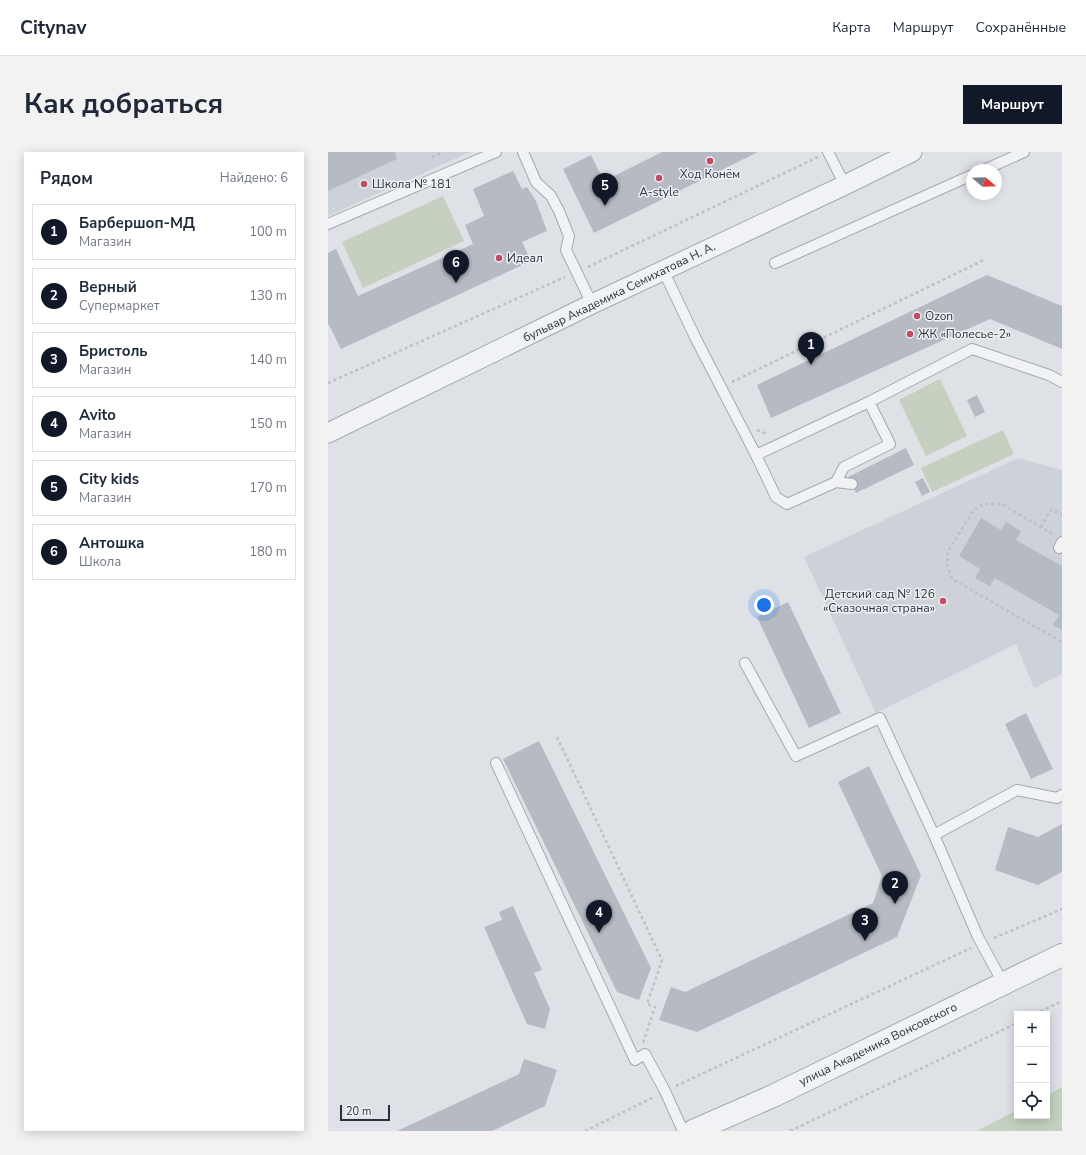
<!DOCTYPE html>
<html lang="ru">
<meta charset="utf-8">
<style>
body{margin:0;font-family:"Nunito Sans",sans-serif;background:#f2f2f3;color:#1f2937}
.controls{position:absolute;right:12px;bottom:12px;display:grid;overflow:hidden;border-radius:0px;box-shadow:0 2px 10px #0003}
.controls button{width:36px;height:36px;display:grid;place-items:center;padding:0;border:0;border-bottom:1px solid #e0e1e3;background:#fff;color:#1f2937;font:20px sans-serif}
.compass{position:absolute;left:638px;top:12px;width:36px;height:36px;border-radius:50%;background:#fff;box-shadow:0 2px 10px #0003;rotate:109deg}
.scale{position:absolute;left:12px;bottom:10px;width:50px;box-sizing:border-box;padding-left:4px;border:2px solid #29313c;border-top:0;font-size:11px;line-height:14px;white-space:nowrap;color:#29313c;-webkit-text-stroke:3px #eef1f4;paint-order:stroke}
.you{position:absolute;left:436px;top:453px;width:14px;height:14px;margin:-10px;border:3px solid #fff;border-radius:50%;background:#1a73e8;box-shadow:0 0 0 6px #1a73e833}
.badge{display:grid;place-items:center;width:26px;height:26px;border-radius:50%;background:#111827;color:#fff;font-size:13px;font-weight:700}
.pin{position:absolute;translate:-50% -33px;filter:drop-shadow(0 1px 2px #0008)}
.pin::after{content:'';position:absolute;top:21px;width:14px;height:12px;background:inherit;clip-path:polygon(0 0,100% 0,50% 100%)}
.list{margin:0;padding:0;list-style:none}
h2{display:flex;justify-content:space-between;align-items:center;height:52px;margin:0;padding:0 16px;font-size:17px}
h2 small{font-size:13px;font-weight:400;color:#747a83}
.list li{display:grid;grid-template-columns:26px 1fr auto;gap:12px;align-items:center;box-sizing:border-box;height:56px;margin:0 8px 8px;padding:0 8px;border:1px solid #e0e1e3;border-radius:0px}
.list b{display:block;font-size:15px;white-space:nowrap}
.list p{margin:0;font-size:13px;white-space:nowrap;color:#747a83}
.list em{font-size:13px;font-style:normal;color:#747a83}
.icon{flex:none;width:22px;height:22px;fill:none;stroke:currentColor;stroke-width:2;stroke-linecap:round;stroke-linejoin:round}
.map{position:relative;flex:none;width:734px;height:979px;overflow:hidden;border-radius:0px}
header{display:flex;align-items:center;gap:24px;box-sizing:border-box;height:56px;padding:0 20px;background:#fff;border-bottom:1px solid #e0e1e3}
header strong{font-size:19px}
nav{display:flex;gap:22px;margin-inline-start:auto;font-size:14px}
.intro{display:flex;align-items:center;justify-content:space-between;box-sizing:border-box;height:96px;padding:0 24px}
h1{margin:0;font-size:28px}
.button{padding:10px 18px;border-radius:0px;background:#111827;color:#fff;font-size:14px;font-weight:700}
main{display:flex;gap:24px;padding:0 24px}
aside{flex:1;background:#fff;border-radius:0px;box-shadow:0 2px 10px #0003}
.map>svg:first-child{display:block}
.built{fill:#cdd1d8}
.green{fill:#c5d0c0}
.building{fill:#b6bbc3}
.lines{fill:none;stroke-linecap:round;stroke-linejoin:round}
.service-casing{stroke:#a4a9b0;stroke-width:12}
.minor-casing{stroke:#a4a9b0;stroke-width:21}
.tertiary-casing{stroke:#a4a9b0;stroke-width:24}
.path{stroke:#bdc0c5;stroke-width:2.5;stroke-dasharray:3 3;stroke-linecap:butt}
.service{stroke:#f1f2f5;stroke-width:10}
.minor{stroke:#f1f2f5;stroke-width:19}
.tertiary{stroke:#f1f2f5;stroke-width:22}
.poi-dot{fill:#c14d65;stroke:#eef1f4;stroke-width:1.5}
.labels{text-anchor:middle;stroke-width:3;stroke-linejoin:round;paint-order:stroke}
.poi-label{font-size:12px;fill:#29313c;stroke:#eef1f4;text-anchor:start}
.street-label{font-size:12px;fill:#29313c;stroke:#eef1f4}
</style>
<header>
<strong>Citynav</strong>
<nav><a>Карта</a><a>Маршрут</a><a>Сохранённые</a></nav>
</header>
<div class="intro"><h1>Как добраться</h1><a class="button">Маршрут</a></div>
<main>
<aside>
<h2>Рядом<small>Найдено: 6</small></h2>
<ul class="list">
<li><span class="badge">1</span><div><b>Барбершоп-МД</b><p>Магазин</p></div><em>100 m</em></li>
<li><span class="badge">2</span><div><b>Верный</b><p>Супермаркет</p></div><em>130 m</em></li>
<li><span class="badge">3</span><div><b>Бристоль</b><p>Магазин</p></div><em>140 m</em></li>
<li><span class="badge">4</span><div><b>Avito</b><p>Магазин</p></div><em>150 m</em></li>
<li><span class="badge">5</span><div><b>City kids</b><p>Магазин</p></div><em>170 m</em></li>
<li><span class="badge">6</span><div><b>Антошка</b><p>Школа</p></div><em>180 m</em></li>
</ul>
</aside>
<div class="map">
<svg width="734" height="979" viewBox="0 0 734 979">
<rect width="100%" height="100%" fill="#dee2e6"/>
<g class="built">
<path d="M0 0H142L0 64Z"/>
<path d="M690 306 734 318V522L706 536 688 492 548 561 476 405Z"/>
</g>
<g class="green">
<path d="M115 44 136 89 35 136 14 90Z"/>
<path d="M612 227 639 284 598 304 571 248Z"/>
<path d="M675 278 686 302 604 340 593 316Z"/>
<path d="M734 935V979H649L689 958V964H719V943Z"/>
</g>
<g class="building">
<path d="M0 0H67L69 7 0 39Z"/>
<path d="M334 0H430L266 81 235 17 263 3 276 29Z"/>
<path d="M185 19 194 37 199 35 208 49 219 79 194 90 203 109 13 197 1 173H0V101L8 97 30 144 145 92 137 73 156 64 145 37Z"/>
<path d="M659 123 734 154V197L662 167 443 266 429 233Z"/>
<path d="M649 243 657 260 647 265 639 248Z"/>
<path d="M578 296 586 313 528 341 520 325Z"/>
<path d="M595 326 602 340 594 344 587 330Z"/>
<path d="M653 366 673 378 678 370 693 379 688 388 734 414V478L725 473 731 463 667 426 662 434 647 426 652 417 631 404Z"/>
<path d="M460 450 513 561 481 576 429 465Z"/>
<path d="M698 561 725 617 703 627 677 572Z"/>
<path d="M211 589 323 816 311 848 289 840 175 607Z"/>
<path d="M541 614 593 723 569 785 369 880 331 868 343 835 357 840 545 751 554 724 510 630Z"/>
<path d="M734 672V720L710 733 667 718 680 675 710 685Z"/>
<path d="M185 754 214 818 206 821 222 857 217 877 199 872 156 775 174 768 171 760Z"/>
<path d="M196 907 229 918 217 954 164 979H69L191 922Z"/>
</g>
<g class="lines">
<g class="service-casing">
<g id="service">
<path d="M195 0 208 30 223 44 231 59 241 84 238 98 264 152"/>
<path d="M500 0 517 33"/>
<path d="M656 18 696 0"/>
<path d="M0 72 168 0"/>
<path d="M447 111 644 23"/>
<path d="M335 118 368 187 428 303 448 345 459 352 508 330 524 332"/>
<path d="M428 303 541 250 644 197 721 223 734 230"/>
<path d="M508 330 516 315 562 292 541 250"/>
<path d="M731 396 734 390"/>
<path d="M417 511 468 604 552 566 606 683 650 785 675 831"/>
<path d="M168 611 307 908 317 902 337 939 355 979"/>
<path d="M606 683 689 638 729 646 734 643"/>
</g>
</g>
<g class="minor-casing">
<path id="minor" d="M0 281 264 152 517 33 584 0"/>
</g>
<g class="tertiary-casing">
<path id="tertiary" d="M365 979 445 944 734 803"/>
</g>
<g class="path">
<path d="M104 5 115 0"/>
<path d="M260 115 490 5"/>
<path d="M404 230 656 108"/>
<path d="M0 231 237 125"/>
<path d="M429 278 439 282"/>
<path d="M713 375 723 358 734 362"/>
<path d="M724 382 674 352H656L646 358 620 399 619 412 624 427 734 490"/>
<path d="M229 585 334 808 319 852 327 855 315 891"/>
<path d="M666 786 734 757"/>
<path d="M707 862 734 849"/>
<path d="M348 934 643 796"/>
<path d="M257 979 326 945"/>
<path d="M462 979 689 871"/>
</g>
<use href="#service" class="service"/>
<use href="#minor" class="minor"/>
<use href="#tertiary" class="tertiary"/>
</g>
<g class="poi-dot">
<circle cx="382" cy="9" r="4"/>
<circle cx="331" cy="26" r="4"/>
<circle cx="36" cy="32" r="4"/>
<circle cx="171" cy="106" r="4"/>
<circle cx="589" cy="164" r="4"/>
<circle cx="582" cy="182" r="4"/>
<circle cx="615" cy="449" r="4"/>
</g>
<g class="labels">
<g class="poi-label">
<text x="382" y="26" text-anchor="middle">Ход Конём</text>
<text x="44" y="36">Школа № 181</text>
<text x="331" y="44" text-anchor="middle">A-style</text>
<text x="179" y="110">Идеал</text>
<text x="597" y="168">Ozon</text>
<text x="590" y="186">ЖК «Полесье-2»</text>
<text x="607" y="446" text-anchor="end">Детский сад № 126<tspan x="607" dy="14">«Сказочная страна»</tspan></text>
</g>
<g class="street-label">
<text transform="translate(291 140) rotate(-26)" y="4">бульвар Академика Семихатова Н. А.</text>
<text transform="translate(550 892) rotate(-26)" y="4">улица Академика Вонсовского</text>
</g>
</g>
</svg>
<div class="controls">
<button>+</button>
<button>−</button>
<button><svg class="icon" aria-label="locate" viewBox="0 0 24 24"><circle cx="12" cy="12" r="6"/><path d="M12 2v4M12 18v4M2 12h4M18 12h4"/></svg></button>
</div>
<svg class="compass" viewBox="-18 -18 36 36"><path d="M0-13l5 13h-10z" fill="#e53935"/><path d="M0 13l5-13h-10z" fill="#747a83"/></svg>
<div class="scale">20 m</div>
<div class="you"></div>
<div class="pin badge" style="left:483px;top:213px">1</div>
<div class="pin badge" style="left:567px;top:752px">2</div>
<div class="pin badge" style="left:537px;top:789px">3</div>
<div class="pin badge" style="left:271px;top:781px">4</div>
<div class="pin badge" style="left:277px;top:54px">5</div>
<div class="pin badge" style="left:128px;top:131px">6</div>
</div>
</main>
